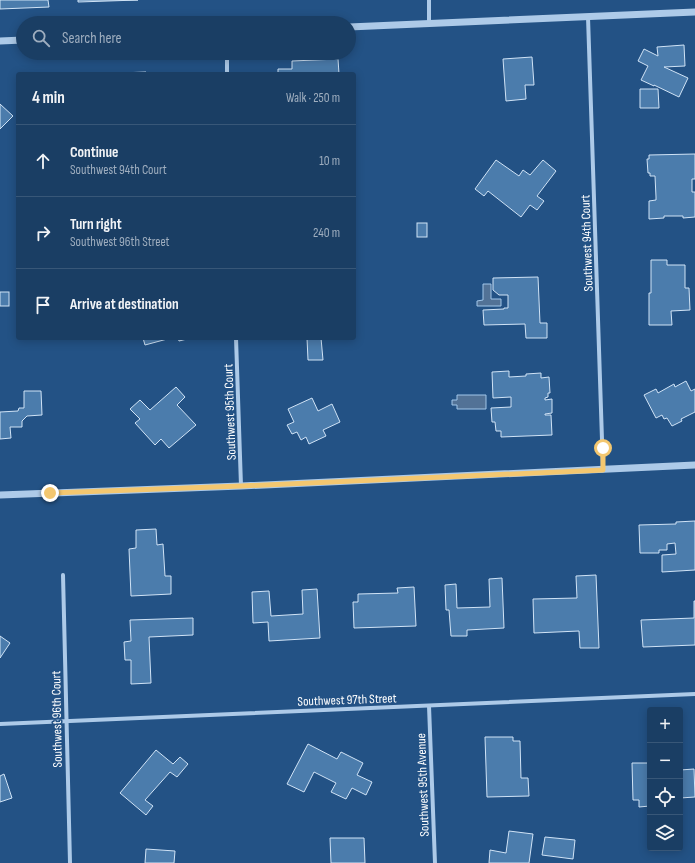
<!DOCTYPE html>
<meta charset="utf-8">
<style>
body{margin:0;font-family:"Sofia Sans Condensed",sans-serif;background:#23456a;color:#f1f3f6}
.controls{position:absolute;right:12px;bottom:12px;display:grid;overflow:hidden;border-radius:4px;box-shadow:0 2px 10px #0003}
.controls button{width:36px;height:36px;display:grid;place-items:center;padding:0;border:0;border-bottom:1px solid #385778;background:#1a3e64;color:#f1f3f6;font:20px sans-serif}
.stop{position:absolute;width:12px;height:12px;margin:-9px;border:3px solid #f3c770;border-radius:50%;background:#fff}
.stop.end{background:#f3c770;border-color:#fff;box-shadow:0 1px 4px #0008}
.list{margin:0;padding:0;list-style:none}
h2{display:flex;justify-content:space-between;align-items:center;height:52px;margin:0;padding:0 16px;font-size:17px}
h2 small{font-size:13px;font-weight:400;color:#9faebf}
.list li{display:grid;grid-template-columns:26px 1fr auto;gap:12px;align-items:center;box-sizing:border-box;height:72px;padding:0 16px;border-top:1px solid #385778}
.list b{display:block;font-size:15px;white-space:nowrap}
.list p{margin:0;font-size:13px;white-space:nowrap;color:#9faebf}
.list em{font-size:13px;font-style:normal;color:#9faebf}
.icon{flex:none;width:22px;height:22px;fill:none;stroke:currentColor;stroke-width:2;stroke-linecap:round;stroke-linejoin:round}
.map{position:relative;flex:none;width:695px;height:863px;overflow:hidden}
.search{position:absolute;background:#1a3e64;box-shadow:0 2px 10px #0003;left:16px;top:16px;width:340px;height:44px;display:flex;align-items:center;gap:10px;box-sizing:border-box;padding:0 14px;border-radius:22px;color:#9faebf;font-size:15px}
.panel{position:absolute;background:#1a3e64;box-shadow:0 2px 10px #0003;left:16px;top:72px;width:340px;height:268px;border-radius:4px}
.map>svg:first-child{display:block}
.water{fill:#527296;stroke:#a1c6e9}
.building{fill:#4b7cac;stroke:#d0e3f6}
.lines{fill:none;stroke-linecap:round;stroke-linejoin:round}
.minor{stroke:#adcae8;stroke-width:4}
.tertiary{stroke:#adcae8;stroke-width:7}
.route{stroke:#f3c770;stroke-width:5}
.labels{text-anchor:middle;stroke-width:3;stroke-linejoin:round;paint-order:stroke}
.street-label{font-size:13px;fill:#fff;stroke:#235285}
</style>
<div class="map">
<svg width="695" height="863" viewBox="0 0 695 863">
<rect width="100%" height="100%" fill="#235285"/>
<g class="water">
<path d="M483 284H491V299H501V306H477V301L483 300Z"/>
<path d="M457 395H486V409H457V405H452V400H457Z"/>
</g>
<g class="building">
<path d="M0 0H48L49 7 0 9Z"/>
<path d="M78 0H138L78 2Z"/>
<path d="M684 45 685 66 664 67 688 78 679 97 654 85V86L641 80 648 66 638 61 644 49 658 56 657 47Z"/>
<path d="M532 57 534 85H525L526 99 506 101 503 59Z"/>
<path d="M338 59 339 74H278V69H292V61Z"/>
<path d="M146 72 147 74H94Z"/>
<path d="M640 89H658L659 108H640Z"/>
<path d="M0 104 13 116 0 129Z"/>
<path d="M695 154V179H692V192H695V217L683 218V216H664V218L649 219V201L656 200V197L655 176H650V173H648L647 159H649V155Z"/>
<path d="M496 160 519 176 523 170 530 175 543 160 556 171 537 196 544 201 537 210 530 205 521 217 488 191 484 196 475 189Z"/>
<rect x="417" y="223" width="10" height="14"/>
<path d="M651 260H667V265H685V288H689L690 310 671 311 672 325H649V293H651Z"/>
<path d="M538 277 540 323H547V338H526L525 324 484 325 483 310 504 309V308H508V295H499L493 290V278Z"/>
<rect x="0" y="292" width="9" height="14"/>
<path d="M143 338H171L145 345Z"/>
<path d="M178 338H187V339L179 341Z"/>
<path d="M307 338H321L323 360H308Z"/>
<path d="M509 371V377L526 376V374L541 373V378L549 377 550 393H548V397L545 398V400L552 399V413L545 414V415H551L552 435 501 437V431H496L495 422H492L491 408 511 407V397L493 398 492 372Z"/>
<path d="M686 381 691 391 695 389V412L681 419 682 421 672 426 667 418 664 419 662 415 656 418 644 395 656 389 658 393 674 384 675 387Z"/>
<path d="M176 387 185 397 177 405 196 425 169 448 161 439 155 445 135 423 140 419 130 409 140 400 150 410Z"/>
<path d="M24 391H41L42 415 27 416 22 421V427H10L11 438 0 439V412L18 411 19 408H24Z"/>
<path d="M312 398 318 411 332 404 340 422 323 430 326 436 309 444 306 437 301 440 297 432 292 434 287 425 294 422 288 409Z"/>
<path d="M695 521V570L662 572V555L676 554 675 543 667 544V550H659V553H640L639 525 676 524V522Z"/>
<path d="M156 529 157 545 163 544 165 576H171V594L131 596 129 549 136 548V530Z"/>
<path d="M596 575 599 648H580L579 631 534 633 533 599 577 598 576 576Z"/>
<path d="M502 578 504 628 467 630V636H451L449 610H446L445 585 456 584 457 608 490 607 489 579Z"/>
<path d="M414 587 416 626 354 628 353 602H358V594L398 593 397 588Z"/>
<path d="M317 589 320 638 269 641 268 622 253 623 252 592 269 591 271 616 303 614 302 590Z"/>
<path d="M694 601H695V645L643 647 641 620 694 618Z"/>
<path d="M193 618V635L149 637 151 683 131 684V660H125L124 642 131 641 130 620Z"/>
<path d="M0 636 10 643 0 658Z"/>
<path d="M485 737H513V741H520L521 778H528L529 796 487 797Z"/>
<path d="M308 744 337 759 341 752 363 763 357 775 372 782 366 795 352 788 346 799 331 792 336 783 314 772 304 792 287 784Z"/>
<path d="M156 750 173 764 180 757 188 764 177 777 170 772 145 800 153 806 146 815 120 793Z"/>
<path d="M632 763H650V806L639 807V800H633Z"/>
<path d="M694 769 695 797 680 798V770Z"/>
<path d="M4 774 12 798 0 802V776Z"/>
<path d="M509 831 533 834 529 863H489L490 850 506 853Z"/>
<path d="M545 837 575 840 573 859 542 855Z"/>
<path d="M330 838H364L365 863H331Z"/>
<path d="M146 849 175 851 174 863H145Z"/>
</g>
<g class="lines">
<g class="minor">
<path d="M429 0V24"/>
<path d="M588 17 603 470"/>
<path d="M227 53V74"/>
<path d="M236 338 241 486"/>
<path d="M63 575 70 863"/>
<path d="M429 706 435 863"/>
<path d="M0 724 695 694"/>
</g>
<g class="tertiary">
<path d="M349 27 695 12"/>
<path d="M0 41 23 40"/>
<path d="M0 495 241 486 695 465"/>
</g>
</g>
<g class="lines">
<path class="route" d="M50 493 241 486 603 470V448"/>
</g>
<g class="labels">
<g class="street-label">
<text transform="translate(586 243) rotate(-92)" y="5">Southwest 94th Court</text>
<text transform="translate(229 412) rotate(-92)" y="5">Southwest 95th Court</text>
<text transform="translate(347 699) rotate(-2)" y="5">Southwest 97th Street</text>
<text transform="translate(56 719) rotate(-91)" y="5">Southwest 96th Court</text>
<text transform="translate(422 785) rotate(-92)" y="5">Southwest 95th Avenue</text>
</g>
</g>
</svg>
<div class="controls">
<button>+</button>
<button>−</button>
<button><svg class="icon" aria-label="locate" viewBox="0 0 24 24"><circle cx="12" cy="12" r="6"/><path d="M12 2v4M12 18v4M2 12h4M18 12h4"/></svg></button>
<button><svg class="icon" aria-label="layers" viewBox="0 0 24 24"><path d="M12 4l9 5-9 5-9-5zM3 14l9 5 9-5"/></svg></button>
</div>
<div class="stop" style="left:603px;top:448px"></div>
<div class="stop end" style="left:50px;top:493px"></div>
<div class="search"><svg class="icon" aria-label="search" viewBox="0 0 24 24"><circle cx="10" cy="10" r="6"/><path d="M15 15l6 6"/></svg>Search here</div>
<section class="panel">
<h2>4 min<small>Walk · 250 m</small></h2>
<ul class="list">
<li><svg class="icon" aria-label="ahead" viewBox="0 0 24 24"><path d="M12 20V5M6 11l6-6 6 6"/></svg><div><b>Continue</b><p>Southwest 94th Court</p></div><em>10 m</em></li>
<li><svg class="icon" aria-label="right" viewBox="0 0 24 24"><path d="M7 20v-9h11M14 6l5 5-5 5"/></svg><div><b>Turn right</b><p>Southwest 96th Street</p></div><em>240 m</em></li>
<li><svg class="icon" aria-label="arrive" viewBox="0 0 24 24"><path d="M6 21V4h12l-3 4 3 4H6"/></svg><div><b>Arrive at destination</b></div></li>
</ul>
</section>
</div>
